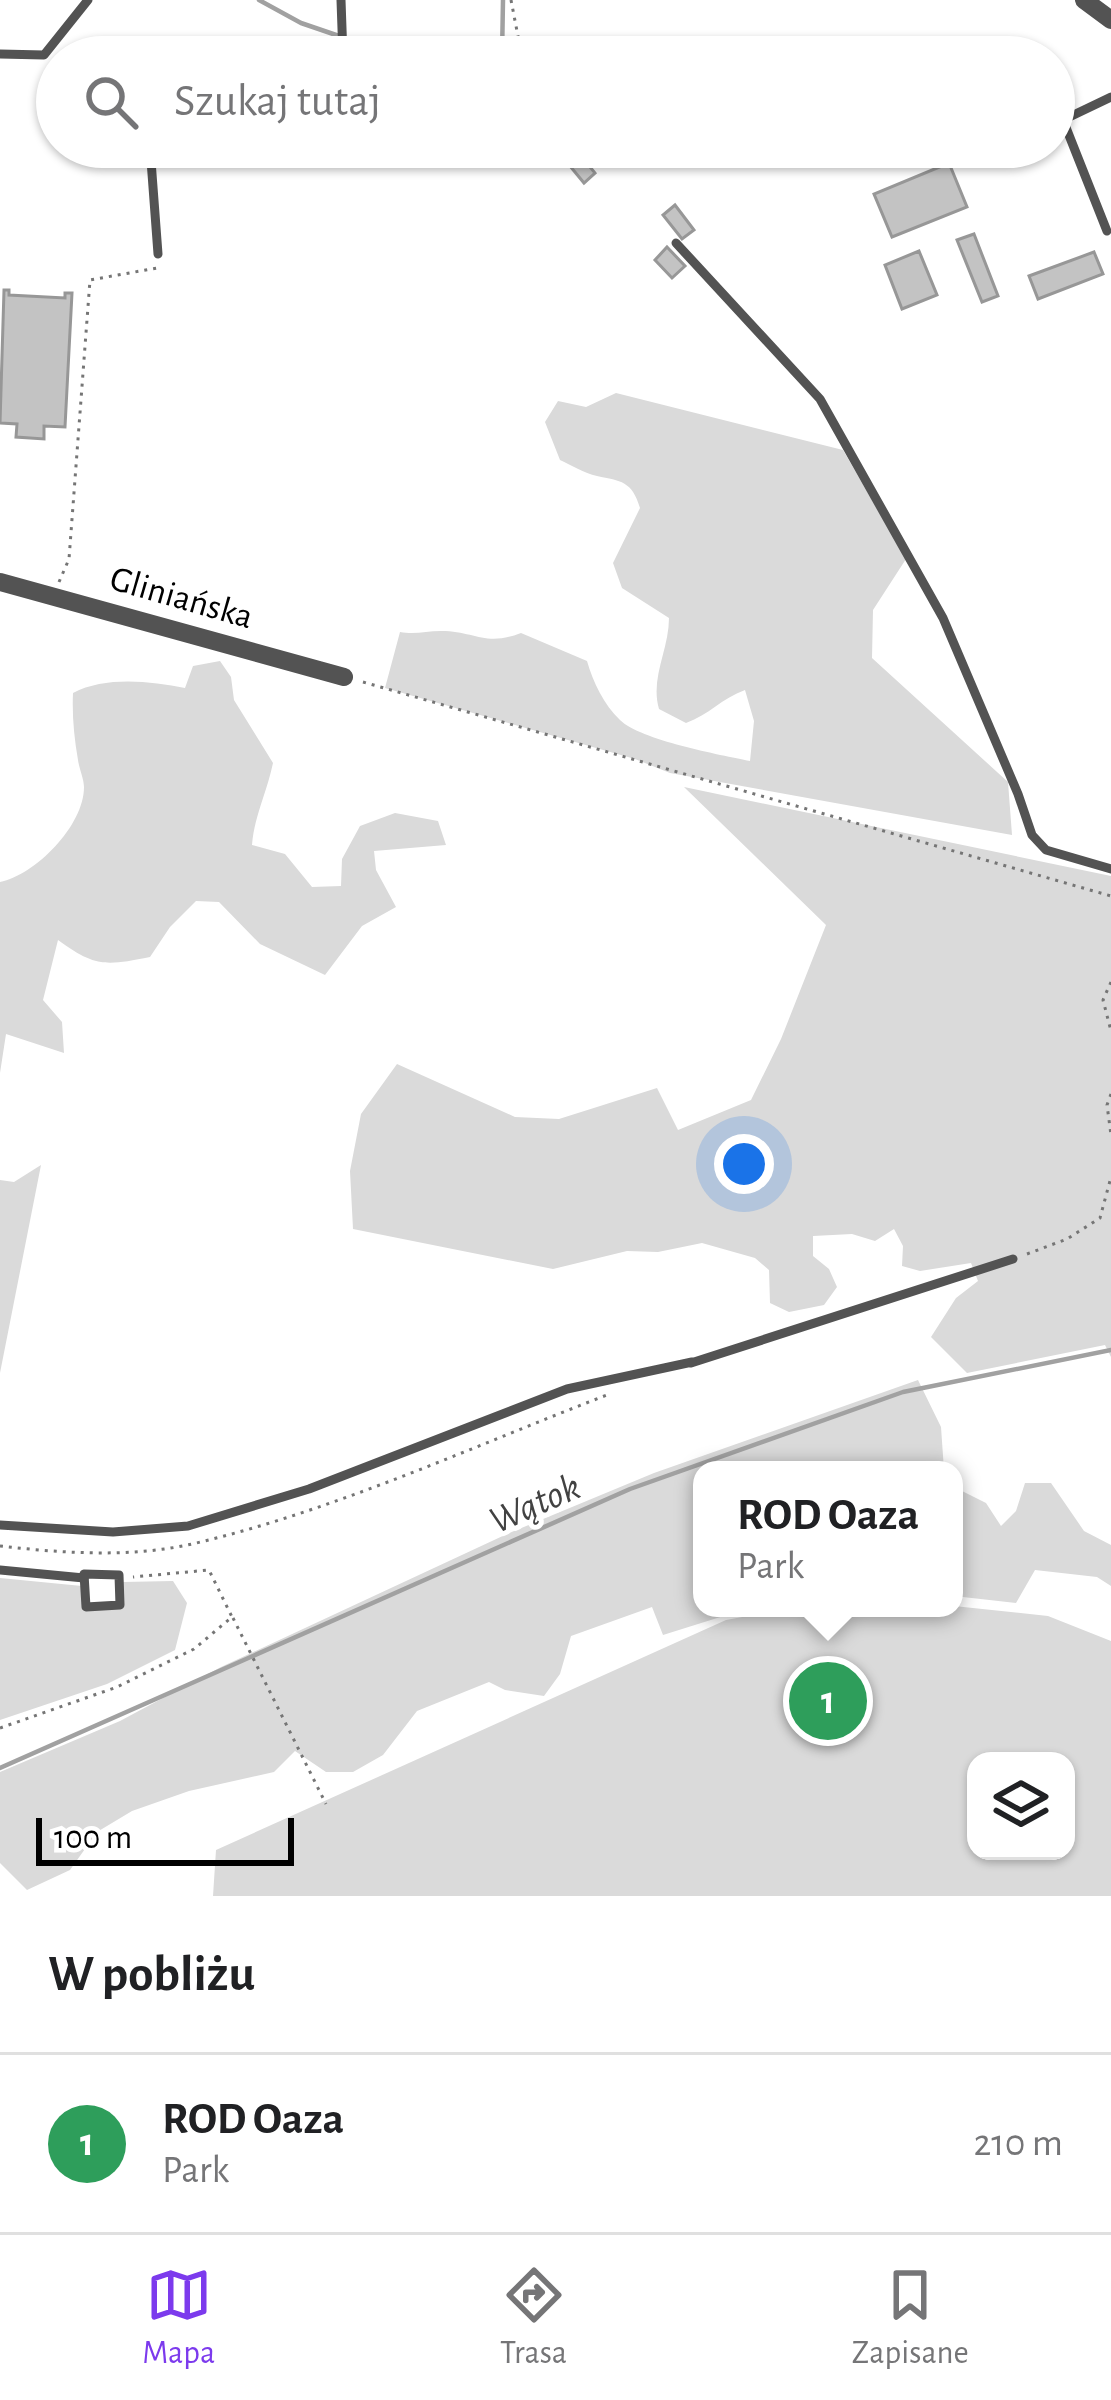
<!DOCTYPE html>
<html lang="pl">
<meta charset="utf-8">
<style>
body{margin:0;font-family:"Alegreya Sans",sans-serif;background:#f6f6f6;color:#202124}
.controls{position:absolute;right:36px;bottom:36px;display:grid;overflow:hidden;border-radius:24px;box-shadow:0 3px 9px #0004}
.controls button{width:108px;height:108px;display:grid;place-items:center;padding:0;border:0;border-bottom:3px solid #e0e0e0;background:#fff;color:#202124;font:60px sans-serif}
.scale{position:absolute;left:36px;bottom:30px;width:258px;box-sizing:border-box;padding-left:12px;border:6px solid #000;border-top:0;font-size:33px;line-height:42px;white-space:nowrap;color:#000;-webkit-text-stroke:9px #fff;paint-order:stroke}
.you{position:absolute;left:744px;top:1164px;width:42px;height:42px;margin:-30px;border:9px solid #fff;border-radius:50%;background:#1a73e8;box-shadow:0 0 0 18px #1a73e833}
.badge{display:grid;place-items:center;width:78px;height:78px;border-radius:50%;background:#7c3aed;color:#fff;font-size:39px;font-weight:700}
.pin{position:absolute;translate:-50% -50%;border:6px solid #fff;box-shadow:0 3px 12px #0006}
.popup{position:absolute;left:693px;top:1461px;width:270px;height:156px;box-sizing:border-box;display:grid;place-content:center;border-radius:24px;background:#fff;filter:drop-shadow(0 3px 9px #0005);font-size:39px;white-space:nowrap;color:#757577}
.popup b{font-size:45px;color:#202124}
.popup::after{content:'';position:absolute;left:50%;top:100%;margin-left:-24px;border:24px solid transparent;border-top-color:#fff}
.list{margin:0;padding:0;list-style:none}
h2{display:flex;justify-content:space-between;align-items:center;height:156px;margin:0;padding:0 48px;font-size:51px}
h2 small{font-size:39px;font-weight:400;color:#757577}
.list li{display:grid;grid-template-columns:78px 1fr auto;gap:36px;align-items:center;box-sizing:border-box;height:180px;padding:0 48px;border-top:3px solid #e0e0e0}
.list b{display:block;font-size:45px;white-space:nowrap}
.list p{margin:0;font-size:39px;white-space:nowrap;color:#757577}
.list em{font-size:39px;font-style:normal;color:#757577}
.icon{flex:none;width:66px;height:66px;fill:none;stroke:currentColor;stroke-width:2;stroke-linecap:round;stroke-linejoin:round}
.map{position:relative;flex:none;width:1111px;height:1896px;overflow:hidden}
.search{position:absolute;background:#fff;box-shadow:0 3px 9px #0004;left:36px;right:36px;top:36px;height:132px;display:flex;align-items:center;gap:30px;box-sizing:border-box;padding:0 42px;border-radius:66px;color:#757577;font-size:45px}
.sheet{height:336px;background:#fff}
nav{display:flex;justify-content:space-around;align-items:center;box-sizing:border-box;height:168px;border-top:3px solid #e0e0e0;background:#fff;font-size:33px;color:#757577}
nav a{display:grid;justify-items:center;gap:6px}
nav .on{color:#7c3aed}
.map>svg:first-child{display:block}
.green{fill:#dadada;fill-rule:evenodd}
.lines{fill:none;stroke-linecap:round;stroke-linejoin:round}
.stream{stroke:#a1a1a1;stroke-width:4.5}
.building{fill:#c3c3c3;stroke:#979797;stroke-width:3}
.path{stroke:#757575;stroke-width:3;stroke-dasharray:3 6;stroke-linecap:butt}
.service{stroke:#535353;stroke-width:9}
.minor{stroke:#535353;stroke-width:18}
.labels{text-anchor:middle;stroke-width:10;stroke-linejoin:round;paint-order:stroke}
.street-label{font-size:36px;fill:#000;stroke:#fff}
.water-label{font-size:39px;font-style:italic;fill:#424242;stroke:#fff}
</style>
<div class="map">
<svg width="1111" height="1896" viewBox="0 0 1111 1896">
<rect width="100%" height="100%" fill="#fff"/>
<g class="green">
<path d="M616 393 843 450 906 559 873 610 872 658 1008 782 1012 835 670 773 635 759 385 688 400 632C415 635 426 631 441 631 475 631 485 647 521 633L587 661C593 682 604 705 620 720 640 740 721 755 750 761L754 721 745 690C722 698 709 715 686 723L659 709C650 678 669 650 669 618L622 588 613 563 640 508C632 481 621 481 597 476 584 473 571 465 560 460L545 422 558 401 586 407Z"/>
<path d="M220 661 231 677 234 700 273 763C267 792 254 817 252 845L285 854 312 887 341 886 342 859 360 826 395 813 438 821 446 845 374 851 376 870 396 907 362 926 325 975 260 944 219 902 196 901 170 927 150 957C105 966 95 967 58 940L43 1000 62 1022 64 1053 6 1034 0 1073V882C35 875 84 826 84 787 84 779 79 768 78 760 74 737 72 715 73 693 105 676 150 681 185 688L193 666Z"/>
<path d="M684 787 1111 876V1357L1105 1345 967 1373 931 1337 956 1298 978 1281 971 1263 920 1271 902 1266 903 1246 894 1229 875 1241 852 1234 813 1236V1256L829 1269 837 1287 824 1305 789 1312 770 1303 769 1270 755 1258 702 1243 658 1252 627 1251 553 1269 353 1229 350 1171 361 1114 397 1064 515 1117 559 1119 657 1088 678 1130 751 1100 781 1039 826 925Z"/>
<path d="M41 1165 0 1373V1180L14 1182Z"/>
<path d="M918 1380 941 1427 944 1470H702V1608H749L663 1635 652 1607 571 1636 560 1674 544 1696 505 1690 489 1682 417 1711 383 1755 353 1772H326L295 1751 274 1772 189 1791 132 1811 97 1832 70 1870 27 1890 0 1863V1772L120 1721 221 1667 507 1534 654 1473Z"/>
<path d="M1025 1483H1051L1084 1531 1111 1545V1586L1097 1577 1035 1570 1016 1603 954 1596V1487L986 1503 1001 1526 1016 1511Z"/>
<path d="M0 1578 82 1586 84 1608 123 1607V1582L173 1581 187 1603 175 1650 107 1684 0 1720Z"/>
<path d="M954 1606 1048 1616 1111 1641V1896H213L216 1850 726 1620 791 1608ZM976 1761H1066V1851H976Z"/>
</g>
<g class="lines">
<g class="stream">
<path d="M259 0 301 23 342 37"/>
<path d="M344 38 369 46 384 57"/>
<path d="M502 57 503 0"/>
<path d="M0 1768 630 1489 903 1392 1111 1350"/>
</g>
</g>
<g class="building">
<path d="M577 151 595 173 584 183 565 160Z"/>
<path d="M949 163 967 207 892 237 874 194Z"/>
<path d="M675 205 694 230 682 239 663 215Z"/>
<path d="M974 234 998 296 982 302 957 240Z"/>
<path d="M667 247 685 266 672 278 655 260Z"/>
<path d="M919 251 937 295 902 309 885 265Z"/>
<path d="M1094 252 1103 274 1038 299 1029 276Z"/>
<path d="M4 290H9V295L65 298V293H72L65 427 44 426V439L16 437 17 424 0 423Z"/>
</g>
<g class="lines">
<g class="path">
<path d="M511 0 522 57"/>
<path d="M59 582 69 559 90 280 157 268"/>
<path d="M363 682 1111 896"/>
<path d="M1111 982 1103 1000 1111 1031"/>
<path d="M1111 1094 1107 1105 1111 1135"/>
<path d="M1027 1254 1067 1239 1100 1218 1111 1177"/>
<path d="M0 1546C62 1553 130 1558 192 1544 334 1511 471 1447 607 1395"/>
<path d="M233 1618 326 1804"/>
<path d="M0 1728 117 1687 194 1649 232 1617 209 1570 133 1577"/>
</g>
<g class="service">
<path d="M341 0 343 57"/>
<path d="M0 54 44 55 88 0"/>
<path d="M150 147 158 254"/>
<path d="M1107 231 1063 120 1111 97"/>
<path d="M676 243 820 399 943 618 1018 794 1032 835 1046 850 1111 869"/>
<path d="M691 1363 1013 1259"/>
<path d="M0 1525 113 1532 188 1526 309 1489 567 1389 692 1362"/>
<path d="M0 1570 84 1578"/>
<path d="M84 1574 119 1575 120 1605 86 1607Z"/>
</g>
<g class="minor">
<path d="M1084 0 1111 20"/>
<path d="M0 582 344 677"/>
</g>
</g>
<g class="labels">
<g class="street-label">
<text transform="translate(182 596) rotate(16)" y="13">Gliniańska</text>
</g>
<g class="water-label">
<text transform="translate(534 1502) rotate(-24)" y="14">Wątok</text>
</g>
</g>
</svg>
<div class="controls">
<button><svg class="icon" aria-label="layers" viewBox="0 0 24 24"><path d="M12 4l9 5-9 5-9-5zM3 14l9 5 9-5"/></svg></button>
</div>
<div class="scale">100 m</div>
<div class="you"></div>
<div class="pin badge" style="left:828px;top:1701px;background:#2e9e5b">1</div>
<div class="popup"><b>ROD Oaza</b>Park</div>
<div class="search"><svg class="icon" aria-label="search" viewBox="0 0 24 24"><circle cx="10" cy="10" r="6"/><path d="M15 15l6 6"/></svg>Szukaj tutaj</div>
</div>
<section class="sheet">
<h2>W pobliżu<small></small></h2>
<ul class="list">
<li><span class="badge" style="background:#2e9e5b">1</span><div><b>ROD Oaza</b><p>Park</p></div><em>210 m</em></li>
</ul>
</section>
<nav>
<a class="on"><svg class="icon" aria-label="map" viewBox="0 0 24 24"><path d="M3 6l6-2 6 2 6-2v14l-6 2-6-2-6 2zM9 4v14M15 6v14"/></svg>Mapa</a>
<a><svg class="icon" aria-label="directions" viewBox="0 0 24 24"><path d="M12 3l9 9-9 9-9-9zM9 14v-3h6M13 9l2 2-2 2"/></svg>Trasa</a>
<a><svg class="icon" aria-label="saved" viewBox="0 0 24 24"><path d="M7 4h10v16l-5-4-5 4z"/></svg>Zapisane</a>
</nav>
